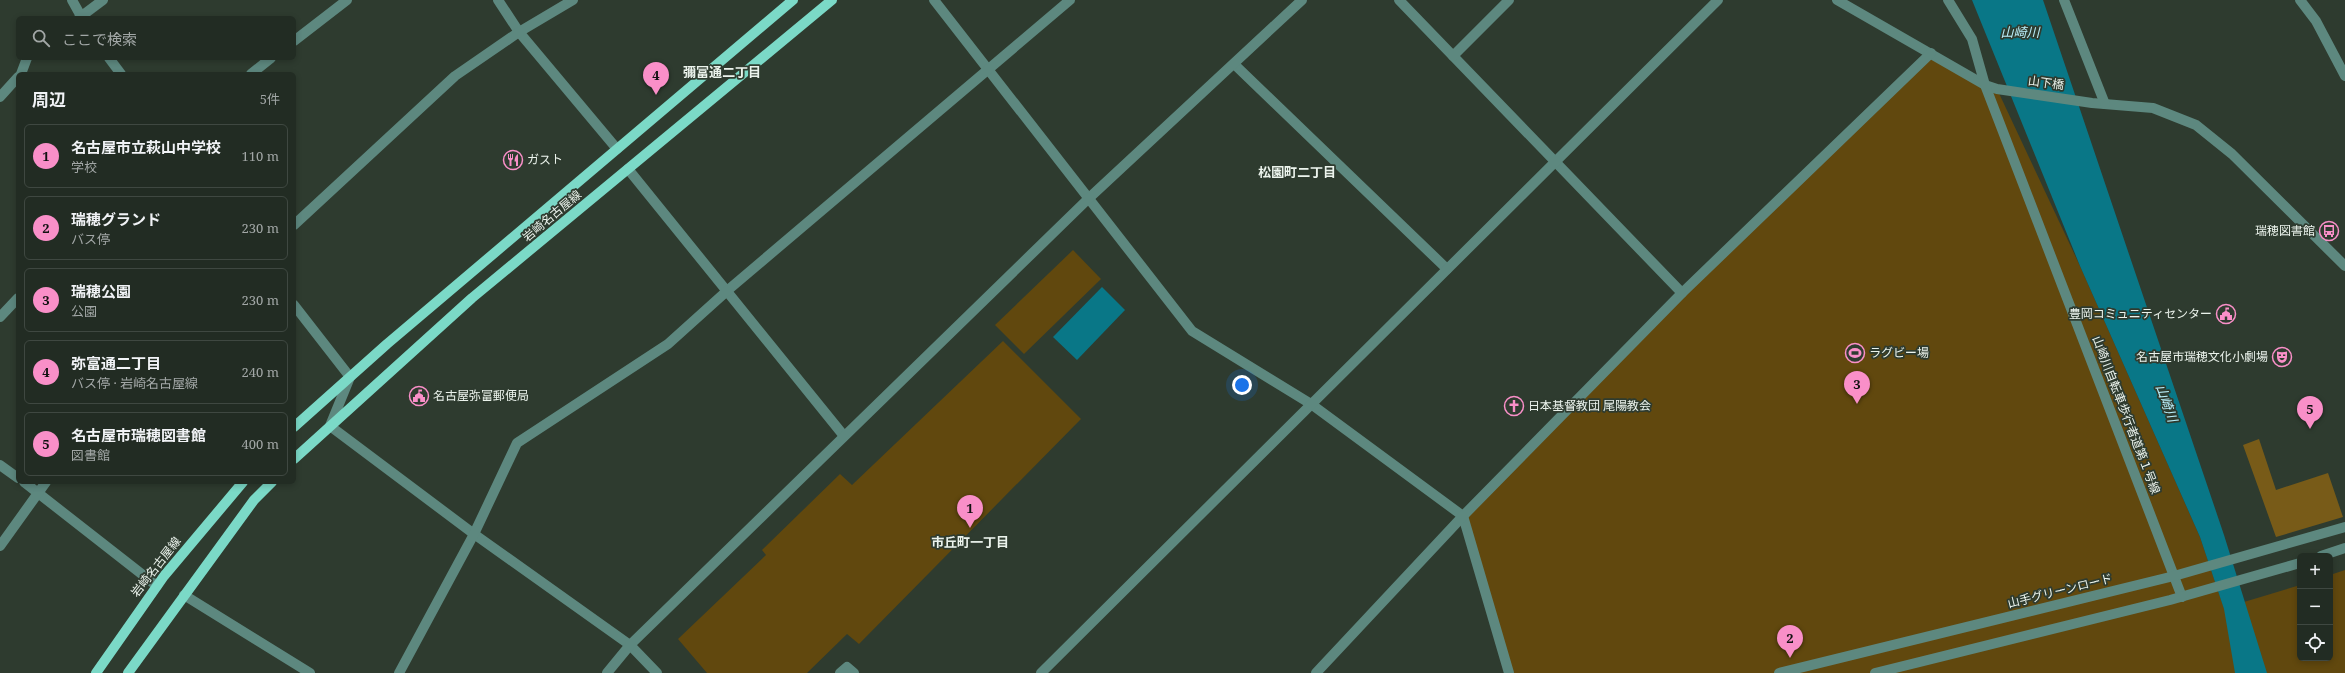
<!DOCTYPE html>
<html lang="ja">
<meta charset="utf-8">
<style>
body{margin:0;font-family:"Noto Serif","Noto Sans JP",serif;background:#2e3830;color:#f1f3f6}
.controls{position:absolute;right:12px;bottom:12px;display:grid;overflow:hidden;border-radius:6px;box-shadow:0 2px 6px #0003}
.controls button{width:36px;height:36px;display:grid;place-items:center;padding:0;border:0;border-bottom:1px solid #3f4841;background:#222c23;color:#f1f3f6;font:20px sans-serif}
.you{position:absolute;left:1242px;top:385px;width:14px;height:14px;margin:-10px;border:3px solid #fff;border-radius:50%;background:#1a73e8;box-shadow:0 0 0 6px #1a73e833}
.badge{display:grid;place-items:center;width:26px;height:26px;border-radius:50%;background:#f98fc8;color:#111;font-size:13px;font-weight:700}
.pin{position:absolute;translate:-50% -33px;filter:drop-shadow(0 1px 2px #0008)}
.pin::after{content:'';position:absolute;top:21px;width:14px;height:12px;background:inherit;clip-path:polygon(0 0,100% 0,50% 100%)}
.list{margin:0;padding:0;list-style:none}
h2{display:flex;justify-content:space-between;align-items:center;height:52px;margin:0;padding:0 16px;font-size:17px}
h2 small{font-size:13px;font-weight:400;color:#a2a7a6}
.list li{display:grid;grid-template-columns:26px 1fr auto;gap:12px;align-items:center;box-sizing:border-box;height:64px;margin:0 8px 8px;padding:0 8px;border:1px solid #3f4841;border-radius:6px}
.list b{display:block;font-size:15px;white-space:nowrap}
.list p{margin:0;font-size:13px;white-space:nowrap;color:#a2a7a6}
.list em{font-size:13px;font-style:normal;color:#a2a7a6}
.icon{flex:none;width:22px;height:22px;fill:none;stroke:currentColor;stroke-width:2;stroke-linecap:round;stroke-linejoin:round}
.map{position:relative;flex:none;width:2345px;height:673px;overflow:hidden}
.search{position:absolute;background:#222c23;box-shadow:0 2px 6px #0003;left:16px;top:16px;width:280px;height:44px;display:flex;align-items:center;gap:10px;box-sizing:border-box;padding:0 14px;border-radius:6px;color:#a2a7a6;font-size:15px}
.panel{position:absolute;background:#222c23;box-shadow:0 2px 6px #0003;left:16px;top:72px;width:280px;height:412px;border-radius:6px}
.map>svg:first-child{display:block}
.green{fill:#61480e}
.forest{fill:#785b18}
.water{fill:#097787}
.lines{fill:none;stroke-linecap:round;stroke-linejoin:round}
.minor{stroke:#5d887f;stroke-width:10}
.major{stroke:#7bd9c7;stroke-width:10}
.labels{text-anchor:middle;stroke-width:3.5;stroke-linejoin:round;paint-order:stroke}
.street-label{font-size:12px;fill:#ebf3ec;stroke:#2e3b2f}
.poi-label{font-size:12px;fill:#ebf3ec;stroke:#2e3b2f;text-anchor:start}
.water-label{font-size:13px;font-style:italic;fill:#b9effa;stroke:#2e3b2f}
.neighbourhood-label{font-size:13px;font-weight:bold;fill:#ebf3ec;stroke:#2e3b2f}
</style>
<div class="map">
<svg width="2345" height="673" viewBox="0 0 2345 673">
<rect width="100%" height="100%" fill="#2e3b2f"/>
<g class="green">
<path d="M1931 53 1997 89 2080 266 2200 537 2224 608 2300 585V658H2330V575L2345 570V673H1509L1463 516Z"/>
<path d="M1073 250 1101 279 1024 354 995 325Z"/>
<path d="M1003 341 1081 419 859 644 847 634 807 673H707L678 639 766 555 762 550 840 474 852 485Z"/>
</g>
<path class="forest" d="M2259 439 2276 490 2328 473 2343 517 2276 537 2243 445Z"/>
<g class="water">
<path d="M1972 0H2043L2224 535 2267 673H2235L2224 609 2200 537 2080 266Z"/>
<path d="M1102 287 1125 310 1077 360 1053 337Z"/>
</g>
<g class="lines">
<g class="minor">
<path d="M72 0 82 18"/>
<path d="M498 0 519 32 617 149"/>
<path d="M934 0 1192 331 1311 404 1463 516 1509 673"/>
<path d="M1399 0 1682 293"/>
<path d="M1837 0 1985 85 1997 89 2092 103 2153 108 2196 125 2232 154 2345 266"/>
<path d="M1948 0 1972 39 1985 85 2182 597"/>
<path d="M2064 0 2105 104"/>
<path d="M2300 0 2316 21 2345 76"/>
<path d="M79 18 103 0"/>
<path d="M294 41 347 0"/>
<path d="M1453 56 1509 0"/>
<path d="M109 58 121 74"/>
<path d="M1234 64 1447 269"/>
<path d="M21 74 27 58"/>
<path d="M251 74 271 58"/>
<path d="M0 97 18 77"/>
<path d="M628 169 844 436"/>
<path d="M294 225 455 76 519 32 573 0"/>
<path d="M294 305 350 377 330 426 474 534 630 645 657 673"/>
<path d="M0 317 18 298"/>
<path d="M0 465 18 478"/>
<path d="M24 482 157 586"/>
<path d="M0 546 46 482"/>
<path d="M2321 556 2345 548"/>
<path d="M184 595 310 673"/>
<path d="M399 673 474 534 517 443 668 344 728 290 1070 0"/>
<path d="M607 673 630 645 1088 199 1302 0"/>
<path d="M840 673 847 667 854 673"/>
<path d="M1041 673 1718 0"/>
<path d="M1316 673 1463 516 1682 293 1931 53"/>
<path d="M1779 673 2174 576 2345 527"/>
<path d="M1875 673 2170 600 2300 563"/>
</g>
<g class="major">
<path d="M294 427 387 344 793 0"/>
<path d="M294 459 472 298 832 0"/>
<path d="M96 673 164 576 243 482"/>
<path d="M128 673 254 500 272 482"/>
</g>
</g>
<defs>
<g id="restaurant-ring" transform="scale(1)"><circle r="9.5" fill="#2e3b2f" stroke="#f98fc8" stroke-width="1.5"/><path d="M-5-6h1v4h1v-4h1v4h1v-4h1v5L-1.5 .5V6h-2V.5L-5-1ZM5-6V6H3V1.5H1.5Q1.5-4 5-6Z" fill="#f98fc8"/></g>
<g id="bus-ring" transform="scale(1)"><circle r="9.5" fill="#2e3b2f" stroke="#f98fc8" stroke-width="1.5"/><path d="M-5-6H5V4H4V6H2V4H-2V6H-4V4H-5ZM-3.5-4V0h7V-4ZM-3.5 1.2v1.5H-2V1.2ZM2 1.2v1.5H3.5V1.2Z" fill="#f98fc8"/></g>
<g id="civic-ring" transform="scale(1)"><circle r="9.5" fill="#2e3b2f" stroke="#f98fc8" stroke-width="1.5"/><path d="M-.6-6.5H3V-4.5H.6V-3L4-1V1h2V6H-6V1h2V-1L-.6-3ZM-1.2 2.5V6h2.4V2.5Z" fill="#f98fc8"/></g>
<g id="stadium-ring" transform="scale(1)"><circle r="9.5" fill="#2e3b2f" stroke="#f98fc8" stroke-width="1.5"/><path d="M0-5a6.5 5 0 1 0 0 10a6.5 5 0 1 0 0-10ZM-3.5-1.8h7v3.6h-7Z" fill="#f98fc8"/></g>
<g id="theatre-ring" transform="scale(1)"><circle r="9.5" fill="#2e3b2f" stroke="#f98fc8" stroke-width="1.5"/><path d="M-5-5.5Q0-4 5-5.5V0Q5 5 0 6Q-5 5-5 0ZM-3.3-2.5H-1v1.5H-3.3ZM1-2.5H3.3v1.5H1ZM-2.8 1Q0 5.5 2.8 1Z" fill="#f98fc8"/></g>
<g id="church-ring" transform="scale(1)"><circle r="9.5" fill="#2e3b2f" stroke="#f98fc8" stroke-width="1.5"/><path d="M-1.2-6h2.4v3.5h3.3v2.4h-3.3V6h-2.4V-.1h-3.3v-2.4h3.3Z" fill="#f98fc8"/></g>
</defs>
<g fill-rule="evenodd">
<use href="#restaurant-ring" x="513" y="160"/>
<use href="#bus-ring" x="2329" y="231"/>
<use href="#civic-ring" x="2226" y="314"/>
<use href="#stadium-ring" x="1855" y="353"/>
<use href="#theatre-ring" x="2282" y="357"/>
<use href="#civic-ring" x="419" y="396"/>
<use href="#church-ring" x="1514" y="406"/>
</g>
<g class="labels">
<g class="street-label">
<text transform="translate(2046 83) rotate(8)" y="4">山下橋</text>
<text transform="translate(552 216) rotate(-40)" y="4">岩崎名古屋線</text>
<text transform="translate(2126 415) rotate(69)" y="4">山崎川自転車歩行者道第１号線</text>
<text transform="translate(156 567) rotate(-52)" y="4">岩崎名古屋線</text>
<text transform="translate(2060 591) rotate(-14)" y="4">山手グリーンロード</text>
</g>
<g class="poi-label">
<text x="527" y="164">ガスト</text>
<text x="2315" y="235" text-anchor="end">瑞穂図書館</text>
<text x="2212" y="318" text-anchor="end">豊岡コミュニティセンター</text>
<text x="1869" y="357">ラグビー場</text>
<text x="2268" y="361" text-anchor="end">名古屋市瑞穂文化小劇場</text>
<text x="433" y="400">名古屋弥富郵便局</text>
<text x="1528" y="410">日本基督教団 尾陽教会</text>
</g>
<g class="water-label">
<text x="2020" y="37">山崎川</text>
<text transform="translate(2167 403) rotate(70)" y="5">山崎川</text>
</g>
<g class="neighbourhood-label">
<text x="722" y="77">彌富通二丁目</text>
<text x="1297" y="177">松園町二丁目</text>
<text x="970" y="547">市丘町一丁目</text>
</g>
</g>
</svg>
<div class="controls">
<button>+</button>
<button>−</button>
<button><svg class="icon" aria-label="locate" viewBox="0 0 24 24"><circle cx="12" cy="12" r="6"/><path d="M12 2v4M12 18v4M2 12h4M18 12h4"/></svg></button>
</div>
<div class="you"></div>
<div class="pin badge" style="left:970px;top:528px">1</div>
<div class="pin badge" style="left:1790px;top:658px">2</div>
<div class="pin badge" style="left:1857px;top:404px">3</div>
<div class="pin badge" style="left:656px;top:95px">4</div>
<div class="pin badge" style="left:2310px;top:429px">5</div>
<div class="search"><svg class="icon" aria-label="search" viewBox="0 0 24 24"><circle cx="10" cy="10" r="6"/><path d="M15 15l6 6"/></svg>ここで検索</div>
<section class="panel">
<h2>周辺<small>5件</small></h2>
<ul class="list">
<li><span class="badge">1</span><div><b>名古屋市立萩山中学校</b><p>学校</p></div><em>110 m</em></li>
<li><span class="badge">2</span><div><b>瑞穂グランド</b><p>バス停</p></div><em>230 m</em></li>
<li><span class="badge">3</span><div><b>瑞穂公園</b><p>公園</p></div><em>230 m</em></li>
<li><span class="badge">4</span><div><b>弥富通二丁目</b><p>バス停 · 岩崎名古屋線</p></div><em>240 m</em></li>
<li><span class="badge">5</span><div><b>名古屋市瑞穂図書館</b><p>図書館</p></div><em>400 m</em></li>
</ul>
</section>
</div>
